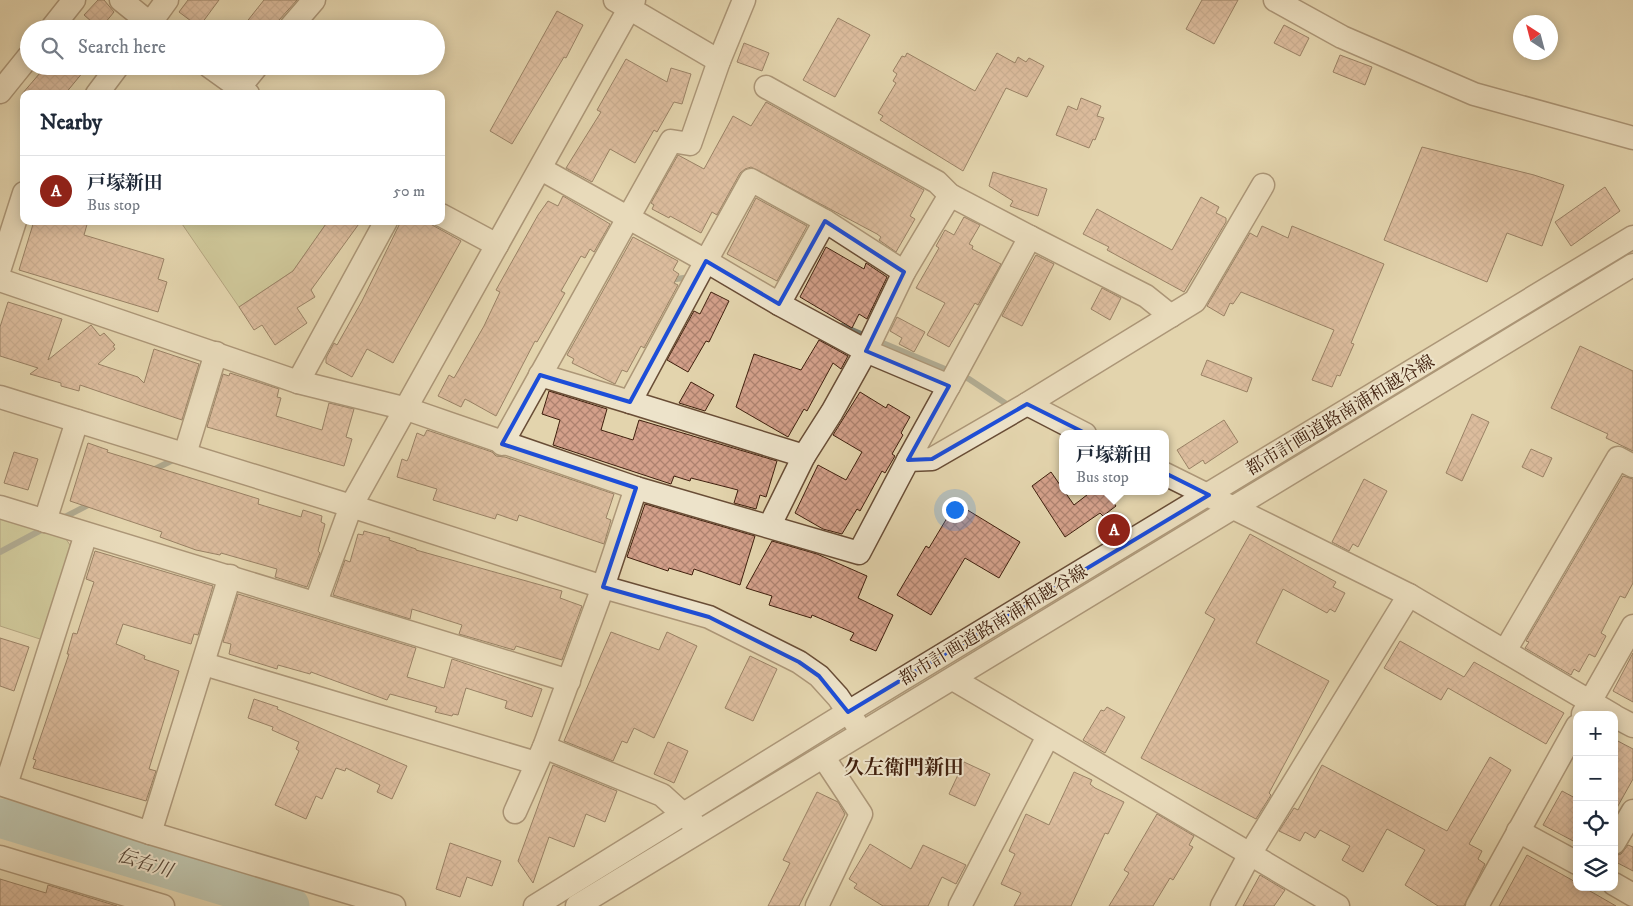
<!DOCTYPE html>
<meta charset="utf-8">
<style>
body{margin:0;font-family:"IM FELL DW Pica","Noto Serif JP",serif;background:#f2f2f3;color:#1f2937}
.controls{position:absolute;right:15px;bottom:15px;display:grid;overflow:hidden;border-radius:10px;box-shadow:0 2px 12px #0003}
.controls button{width:45px;height:45px;display:grid;place-items:center;padding:0;border:0;border-bottom:1px solid #e0e1e3;background:#fff;color:#1f2937;font:25px sans-serif}
.compass{position:absolute;left:1513px;top:15px;width:45px;height:45px;border-radius:50%;background:#fff;box-shadow:0 2px 12px #0003;rotate:324deg}
.you{position:absolute;left:954px;top:509px;width:18px;height:18px;margin:-12px;border:4px solid #fff;border-radius:50%;background:#1a73e8;box-shadow:0 0 0 8px #1a73e833}
.badge{display:grid;place-items:center;width:32px;height:32px;border-radius:50%;background:#8f2418;color:#fff;font-size:16px;font-weight:700}
.pin{position:absolute;translate:-50% -50%;border:2px solid #fff;box-shadow:0 1px 5px #0006}
.popup{position:absolute;left:1059px;top:430px;width:110px;height:65px;box-sizing:border-box;display:grid;place-content:center;border-radius:10px;background:#fff;filter:drop-shadow(0 1px 4px #0005);font-size:16px;white-space:nowrap;color:#747a83}
.popup b{font-size:19px;color:#1f2937}
.popup::after{content:'';position:absolute;left:50%;top:100%;margin-left:-10px;border:10px solid transparent;border-top-color:#fff}
.list{margin:0;padding:0;list-style:none}
h2{display:flex;justify-content:space-between;align-items:center;height:65px;margin:0;padding:0 20px;font-size:21px}
h2 small{font-size:16px;font-weight:400;color:#747a83}
.list li{display:grid;grid-template-columns:32px 1fr auto;gap:15px;align-items:center;box-sizing:border-box;height:70px;padding:0 20px;border-top:1px solid #e0e1e3}
.list b{display:block;font-size:19px;white-space:nowrap}
.list p{margin:0;font-size:16px;white-space:nowrap;color:#747a83}
.list em{font-size:16px;font-style:normal;color:#747a83}
.icon{flex:none;width:28px;height:28px;fill:none;stroke:currentColor;stroke-width:2;stroke-linecap:round;stroke-linejoin:round}
.map{position:relative;flex:none;width:1633px;height:906px;overflow:hidden}
.search{position:absolute;background:#fff;box-shadow:0 2px 12px #0003;left:20px;top:20px;width:425px;height:55px;display:flex;align-items:center;gap:12px;box-sizing:border-box;padding:0 18px;border-radius:28px;color:#747a83;font-size:19px}
.panel{position:absolute;background:#fff;box-shadow:0 2px 12px #0003;left:20px;top:90px;width:425px;height:135px;border-radius:10px}
.map>svg:first-child{display:block}
.green{fill:#b8bc86;stroke:#7c6e4a}
.lines{fill:none;stroke-linecap:round;stroke-linejoin:round}
.stream{stroke:#747b70;stroke-width:6}
.river{stroke:#96b7b1;stroke-width:39}
.building{fill:url(#building-cross-hatch);stroke:#40200e}
.minor-casing{stroke:#694d36;stroke-width:25}
.minor{stroke:#ede3ca;stroke-width:22}
.marked{fill:none;stroke:#1d4ed8;stroke-width:4;stroke-linejoin:round}
.labels{text-anchor:middle;stroke-width:4;stroke-linejoin:round;paint-order:stroke}
.street-label{font-size:18px;fill:#40200e;stroke:#ede3ca}
.water-label{font-size:19px;font-style:italic;fill:#564637;stroke:#ede3ca}
.quarter-label{font-size:20px;font-weight:bold;fill:#40200e;stroke:#ede3ca}
</style>
<div class="map">
<svg width="1633" height="906" viewBox="0 0 1633 906">
<defs>
<pattern id="building-cross-hatch" width="8" height="8" patternUnits="userSpaceOnUse" patternTransform="scale(1.25)"><rect width="8" height="8" fill="#d3a08a"/><path d="M0 0l8 8M0 8l8-8" fill="none" stroke="#ad826f"/></pattern>
</defs>
<rect width="100%" height="100%" fill="#e3d4ad"/>
<filter id="stains"><feTurbulence type="fractalNoise" baseFrequency=".004" numOctaves="4"/><feColorMatrix values="0 0 0 0 .2 0 0 0 0 .09 0 0 0 0 .02 0 0 0 .5 -.17"/></filter>
<radialGradient id="worn" r=".72"><stop offset=".6" stop-color="#630" stop-opacity="0"/><stop offset="1" stop-color="#630" stop-opacity=".3"/></radialGradient>
<g class="green">
<path d="M180 221H328L293 271 239 307Z"/>
<path d="M0 515 64 536 72 548 43 640 0 626Z"/>
</g>
<g class="lines">
<g class="stream">
<path d="M669 280 691 277"/>
<path d="M842 326 969 379 1011 407"/>
<path d="M151 471 173 460"/>
<path d="M61 519 92 503"/>
<path d="M0 552 45 528"/>
</g>
<path class="river" d="M0 818 290 906"/>
</g>
<g class="building">
<path d="M98 0H104L114 12 100 29 84 15Z"/>
<path d="M188 0H219L199 27 179 12Z"/>
<path d="M264 0H297L279 20 276 29H241Z"/>
<path d="M1202 0H1238L1214 44 1186 29Z"/>
<path d="M557 11 583 25 566 58 564 57 512 144 490 131Z"/>
<path d="M838 18 870 35 835 97 803 80Z"/>
<path d="M1284 25 1309 38 1300 56 1274 43Z"/>
<path d="M744 43 769 53 762 71 737 62Z"/>
<path d="M907 53 975 91 997 53 1015 63 1018 57 1026 62 1029 58 1044 66 1027 97 1006 88 963 171 880 120 883 116 878 113 896 83 893 81 897 74 893 71 902 56 905 57Z"/>
<path d="M1340 55 1372 67 1365 85 1333 72Z"/>
<path d="M626 59 667 82 671 68 691 74 682 104 674 102 657 132 654 130 635 163 610 149 592 182 566 168 601 112 597 110Z"/>
<path d="M46 66H88L65 94H22Z"/>
<path d="M1081 98 1101 106 1097 116 1104 118 1095 140 1093 139 1089 148 1056 135 1068 106 1077 110Z"/>
<path d="M766 102 924 190 910 216 915 219 896 252 879 240 881 237 877 234 751 167 745 169 740 173 717 215 712 212 701 233 670 216 669 218 652 209 654 205 651 203 678 155 704 169 733 116 751 126Z"/>
<path d="M1422 147 1534 175 1564 185 1542 246 1507 233 1487 282 1384 240Z"/>
<path d="M993 172 1047 189 1038 216 1010 206 1013 201 989 186Z"/>
<path d="M1605 187 1620 211 1571 246 1555 222Z"/>
<path d="M563 196 610 224 594 252 590 249 585 258 581 256 561 291 565 293 537 342 535 341 496 416 469 401 465 399 461 407 438 396 449 375 454 378 484 326 500 292 496 290 538 215 548 201 558 206Z"/>
<path d="M1201 197 1219 207 1216 213 1226 218V222L1184 292 1107 250 1109 247 1083 234 1097 209 1172 250Z"/>
<path d="M756 198 807 226 777 281 727 254Z"/>
<path d="M964 217 980 225 969 244 973 246 972 249 1001 264 978 305 975 303 949 347 927 335 945 303 916 288 939 248 936 246 945 230 954 235Z"/>
<path d="M34 221H88L84 235 164 259 158 279 167 282 158 312 19 270Z"/>
<path d="M328 221H361L311 290 315 297 297 308 307 323 275 345 262 325 254 330 239 307 293 271Z"/>
<path d="M401 221H425L461 241 393 363 367 349 352 377 326 363V358L334 343 337 345 362 301Z"/>
<path d="M1262 226 1288 238 1292 226 1384 264 1351 343 1354 344 1340 376 1337 375 1332 387 1312 380 1334 330 1241 292 1233 304 1230 303 1224 316 1207 306 1250 233 1257 237Z"/>
<path d="M633 237 678 261 673 270 679 274 674 283 678 285 644 348 641 346 627 372 622 370 615 384 572 363 574 359 567 355Z"/>
<path d="M826 247 864 269 866 263 887 277 867 319 859 314 852 328 800 297Z"/>
<path d="M1036 255 1054 264 1022 326 1002 316Z"/>
<path d="M1102 288 1121 298 1110 320 1091 309Z"/>
<path d="M711 292 729 301 709 342 706 341 688 372 667 360 694 311 700 314Z"/>
<path d="M8 302 62 319 48 360 91 325 100 336 104 333 115 345 113 346 115 349 98 364 138 377 144 383 154 349 199 364 182 420 80 385 79 391 61 386V383L30 374 38 368 0 356V327Z"/>
<path d="M897 317 925 332 914 352 899 344 902 338 890 331Z"/>
<path d="M819 340 848 356 841 369 833 363 807 411 804 409 788 437 736 407 754 354 801 370Z"/>
<path d="M1580 346 1633 371V451L1606 438 1608 434 1551 408Z"/>
<path d="M1207 360 1252 378 1247 392 1201 375Z"/>
<path d="M230 373 279 389 277 397 281 398 276 416 322 430 329 403 354 409 346 437 352 439 344 466 207 427 223 374 229 376Z"/>
<path d="M691 382 714 395 705 411 679 403Z"/>
<path d="M549 391 607 409 601 430 633 440 639 420 777 461 766 497 760 495 756 509 734 503 738 490 691 478 690 481 674 476 671 484 553 445 560 420 542 414Z"/>
<path d="M860 392 886 408 888 404 910 417 901 433 903 435 892 454 895 456 885 473 882 471 860 511 857 509 842 534 823 529 795 513 818 465 846 480 862 452 833 435Z"/>
<path d="M1472 414 1489 422 1462 481 1446 473Z"/>
<path d="M1224 420 1238 442 1205 464 1203 460 1189 469 1177 450Z"/>
<path d="M427 430 492 452 496 456 505 457 614 494 606 518 611 520 604 544 519 515 517 521 497 514 495 519 433 500 437 489 397 477 402 459 407 461 409 457 417 433 424 436Z"/>
<path d="M88 443 108 450 107 452 259 499 258 504 301 517 303 510 322 516 321 522 325 524 318 551 320 553 307 587 275 577 277 569 221 553 220 555 196 550 160 537 162 532 70 501Z"/>
<path d="M1531 449 1552 458 1543 477 1522 467Z"/>
<path d="M14 452 38 459 28 490 4 483Z"/>
<path d="M1051 472 1074 505 1092 491H1105L1116 506 1103 516 1100 513 1065 537 1032 486Z"/>
<path d="M1623 476 1633 479V583L1625 598 1620 596 1601 633 1606 636 1595 657 1589 654 1579 672 1574 669 1571 675 1525 648 1529 642 1526 641Z"/>
<path d="M1364 479 1387 491 1358 547 1353 544 1349 551 1332 542Z"/>
<path d="M956 503 1020 542 999 578 965 558 931 615 897 595 926 546 929 548Z"/>
<path d="M645 504 755 536 740 585 694 569 692 575 669 568 668 571 627 557Z"/>
<path d="M364 531 390 538 389 540 416 549V550L562 591 560 598 582 606 562 660 516 646 514 650 459 634 462 625 412 609 410 619 333 595 345 560 350 562 358 534 363 535Z"/>
<path d="M1250 534 1336 582 1333 587 1345 593 1335 612 1330 609 1327 613 1283 589 1256 643 1329 681 1269 793 1271 795 1256 819 1141 758 1215 619 1205 613Z"/>
<path d="M772 541 817 554 867 576 858 598 893 615 876 651 850 640 854 633 812 615 811 618 769 605 772 596 746 588Z"/>
<path d="M95 551 213 586 198 635 194 634 191 644 123 624 116 644 145 656 144 659 179 671 149 769 156 771 146 801 33 768 36 760 33 759 69 654H67L73 633 77 634 94 582 86 579Z"/>
<path d="M238 594 416 648 407 677 444 688 452 659 542 689 532 717 505 708 507 701 466 688 458 715 453 714 452 716 435 712 437 707 390 694 387 700 311 672 310 674 278 665 277 669 229 654 231 644 223 642Z"/>
<path d="M611 632 659 650 667 632 697 646 654 738 634 728 627 743 622 741 613 761 564 741Z"/>
<path d="M0 638 29 647 14 691 0 686Z"/>
<path d="M1400 641 1464 677 1474 662 1564 713 1546 744 1448 688 1441 700 1384 668Z"/>
<path d="M1633 653V702L1613 691Z"/>
<path d="M750 656 777 669 753 721 725 708Z"/>
<path d="M254 699 278 707 277 709 407 766 392 799 377 792 380 785 346 768 345 771 336 768 322 799 316 796 306 819 275 805 299 751 296 749 299 742 272 730 273 727 248 718Z"/>
<path d="M1107 707 1125 717 1105 753 1083 740 1101 710 1104 711Z"/>
<path d="M1614 739 1633 749V779L1614 813Z"/>
<path d="M668 742 688 751 674 783 654 774Z"/>
<path d="M1490 757 1511 770 1469 844 1482 851 1478 859 1485 864 1464 906H1438L1405 885 1425 850 1387 829 1363 872 1342 860 1350 846 1320 830 1315 838 1305 832 1300 841 1279 831 1294 808 1298 810 1322 765 1447 831Z"/>
<path d="M964 762 990 774 975 806 949 794Z"/>
<path d="M553 765 617 791 605 822 586 814 574 847 549 837 533 883 518 861Z"/>
<path d="M1074 772 1092 780 1090 784 1095 788 1124 802 1108 834 1105 833 1071 906H1014L1021 893 1001 884 1015 854 1009 851 1026 814 1049 825Z"/>
<path d="M1562 791 1577 799V843L1543 825Z"/>
<path d="M817 792 838 802 845 814 799 906H768L790 863 783 860Z"/>
<path d="M1157 814 1194 836 1189 845 1193 847 1173 880 1170 878 1153 906H1109L1129 873 1124 870Z"/>
<path d="M450 843 501 861 492 886 467 877 460 897 436 889Z"/>
<path d="M870 844 911 869 923 845 966 865 956 884 942 877 928 906H883L854 888 857 884 849 879Z"/>
<path d="M1628 845 1633 847V871L1614 861V856L1621 854Z"/>
<path d="M1527 855 1572 880 1577 884V887H1583L1616 906H1499Z"/>
<path d="M1260 875 1285 890 1274 906H1243Z"/>
<path d="M0 879 46 893 48 885 117 906H0Z"/>
</g>
<g class="lines">
<g class="minor-casing">
<g id="minor">
<path d="M121 0 157 29"/>
<path d="M615 0 719 61"/>
<path d="M1275 0 1342 37 1474 94 1633 138"/>
<path d="M51 29 74 0"/>
<path d="M146 29 167 0"/>
<path d="M289 29 314 0"/>
<path d="M209 66 248 94"/>
<path d="M766 87 937 182 950 195 1030 237 949 386"/>
<path d="M239 88 257 66"/>
<path d="M0 92 29 56"/>
<path d="M97 94 118 66"/>
<path d="M541 169 706 261 751 180 825 221 904 272"/>
<path d="M441 215 497 245"/>
<path d="M1030 237 1146 296 1171 316"/>
<path d="M0 268 24 193"/>
<path d="M0 280 298 382 407 409 636 488 859 553 908 460 932 459 1027 404 1085 434"/>
<path d="M779 304 825 221"/>
<path d="M540 375 630 402 706 261 779 304 866 351 949 386 908 460"/>
<path d="M298 382 386 221"/>
<path d="M0 397 351 506 603 587 709 617 799 662 819 676 838 697 857 725"/>
<path d="M630 402 804 456 770 525"/>
<path d="M1027 404 1195 301 1263 185"/>
<path d="M502 444 671 141 690 144 719 61 744 0"/>
<path d="M185 454 216 353"/>
<path d="M804 456 832 412 866 351 904 272 950 195"/>
<path d="M1165 474 1409 595 1613 715"/>
<path d="M0 507 569 681"/>
<path d="M45 521 77 421"/>
<path d="M316 602 351 506 634 0"/>
<path d="M1505 651 1618 458 1633 466"/>
<path d="M204 664 536 763"/>
<path d="M953 679 1338 906"/>
<path d="M1583 714 1633 626"/>
<path d="M1614 716 1633 726"/>
<path d="M544 747 662 795 695 825"/>
<path d="M0 784 150 833 394 906"/>
<path d="M6 785 86 534"/>
<path d="M515 812 544 747 603 587 636 488"/>
<path d="M1518 831 1577 863"/>
<path d="M150 833 230 576"/>
<path d="M1614 843 1633 811"/>
<path d="M0 857 163 906"/>
<path d="M1614 884 1633 895"/>
<path d="M535 906 848 712 1633 237"/>
<path d="M577 906 1633 265"/>
<path d="M817 906 861 814 824 758"/>
<path d="M960 906 1048 736"/>
<path d="M1222 906 1250 854 1409 595"/>
<path d="M1477 906 1577 726"/>
</g>
</g>
<use href="#minor" class="minor"/>
</g>
<path d="M0 0H1633V906H0ZM825 221 904 272 866 351 949 386 908 460 932 459 1027 404 1209 495 848 712 819 676 799 662 709 617 603 587 636 488 502 444 540 375 630 402 706 261 779 304Z" fill="#e3d4ad" fill-opacity=".55" fill-rule="evenodd"/>
<path class="marked" d="M825 221 904 272 866 351 949 386 908 460 932 459 1027 404 1209 495 848 712 819 676 799 662 709 617 603 587 636 488 502 444 540 375 630 402 706 261 779 304Z"/>
<g class="labels">
<g class="street-label">
<text transform="translate(1340 415) rotate(-31)" y="6">都市計画道路南浦和越谷線</text>
<text transform="translate(993 625) rotate(-31)" y="6">都市計画道路南浦和越谷線</text>
</g>
<g class="water-label">
<text transform="translate(145 862) rotate(17)" y="7">伝右川</text>
</g>
<g class="quarter-label">
<text x="904" y="774">久左衛門新田</text>
</g>
</g>
<rect width="100%" height="100%" filter="url(#stains)"/>
<rect width="100%" height="100%" fill="url(#worn)"/>
</svg>
<div class="controls">
<button>+</button>
<button>−</button>
<button><svg class="icon" aria-label="locate" viewBox="0 0 24 24"><circle cx="12" cy="12" r="6"/><path d="M12 2v4M12 18v4M2 12h4M18 12h4"/></svg></button>
<button><svg class="icon" aria-label="layers" viewBox="0 0 24 24"><path d="M12 4l9 5-9 5-9-5zM3 14l9 5 9-5"/></svg></button>
</div>
<svg class="compass" viewBox="-18 -18 36 36"><path d="M0-13l5 13h-10z" fill="#e53935"/><path d="M0 13l5-13h-10z" fill="#747a83"/></svg>
<div class="you"></div>
<div class="pin badge" style="left:1114px;top:530px">A</div>
<div class="popup"><b>戸塚新田</b>Bus stop</div>
<div class="search"><svg class="icon" aria-label="search" viewBox="0 0 24 24"><circle cx="10" cy="10" r="6"/><path d="M15 15l6 6"/></svg>Search here</div>
<section class="panel">
<h2>Nearby<small></small></h2>
<ul class="list">
<li><span class="badge">A</span><div><b>戸塚新田</b><p>Bus stop</p></div><em>50 m</em></li>
</ul>
</section>
</div>
